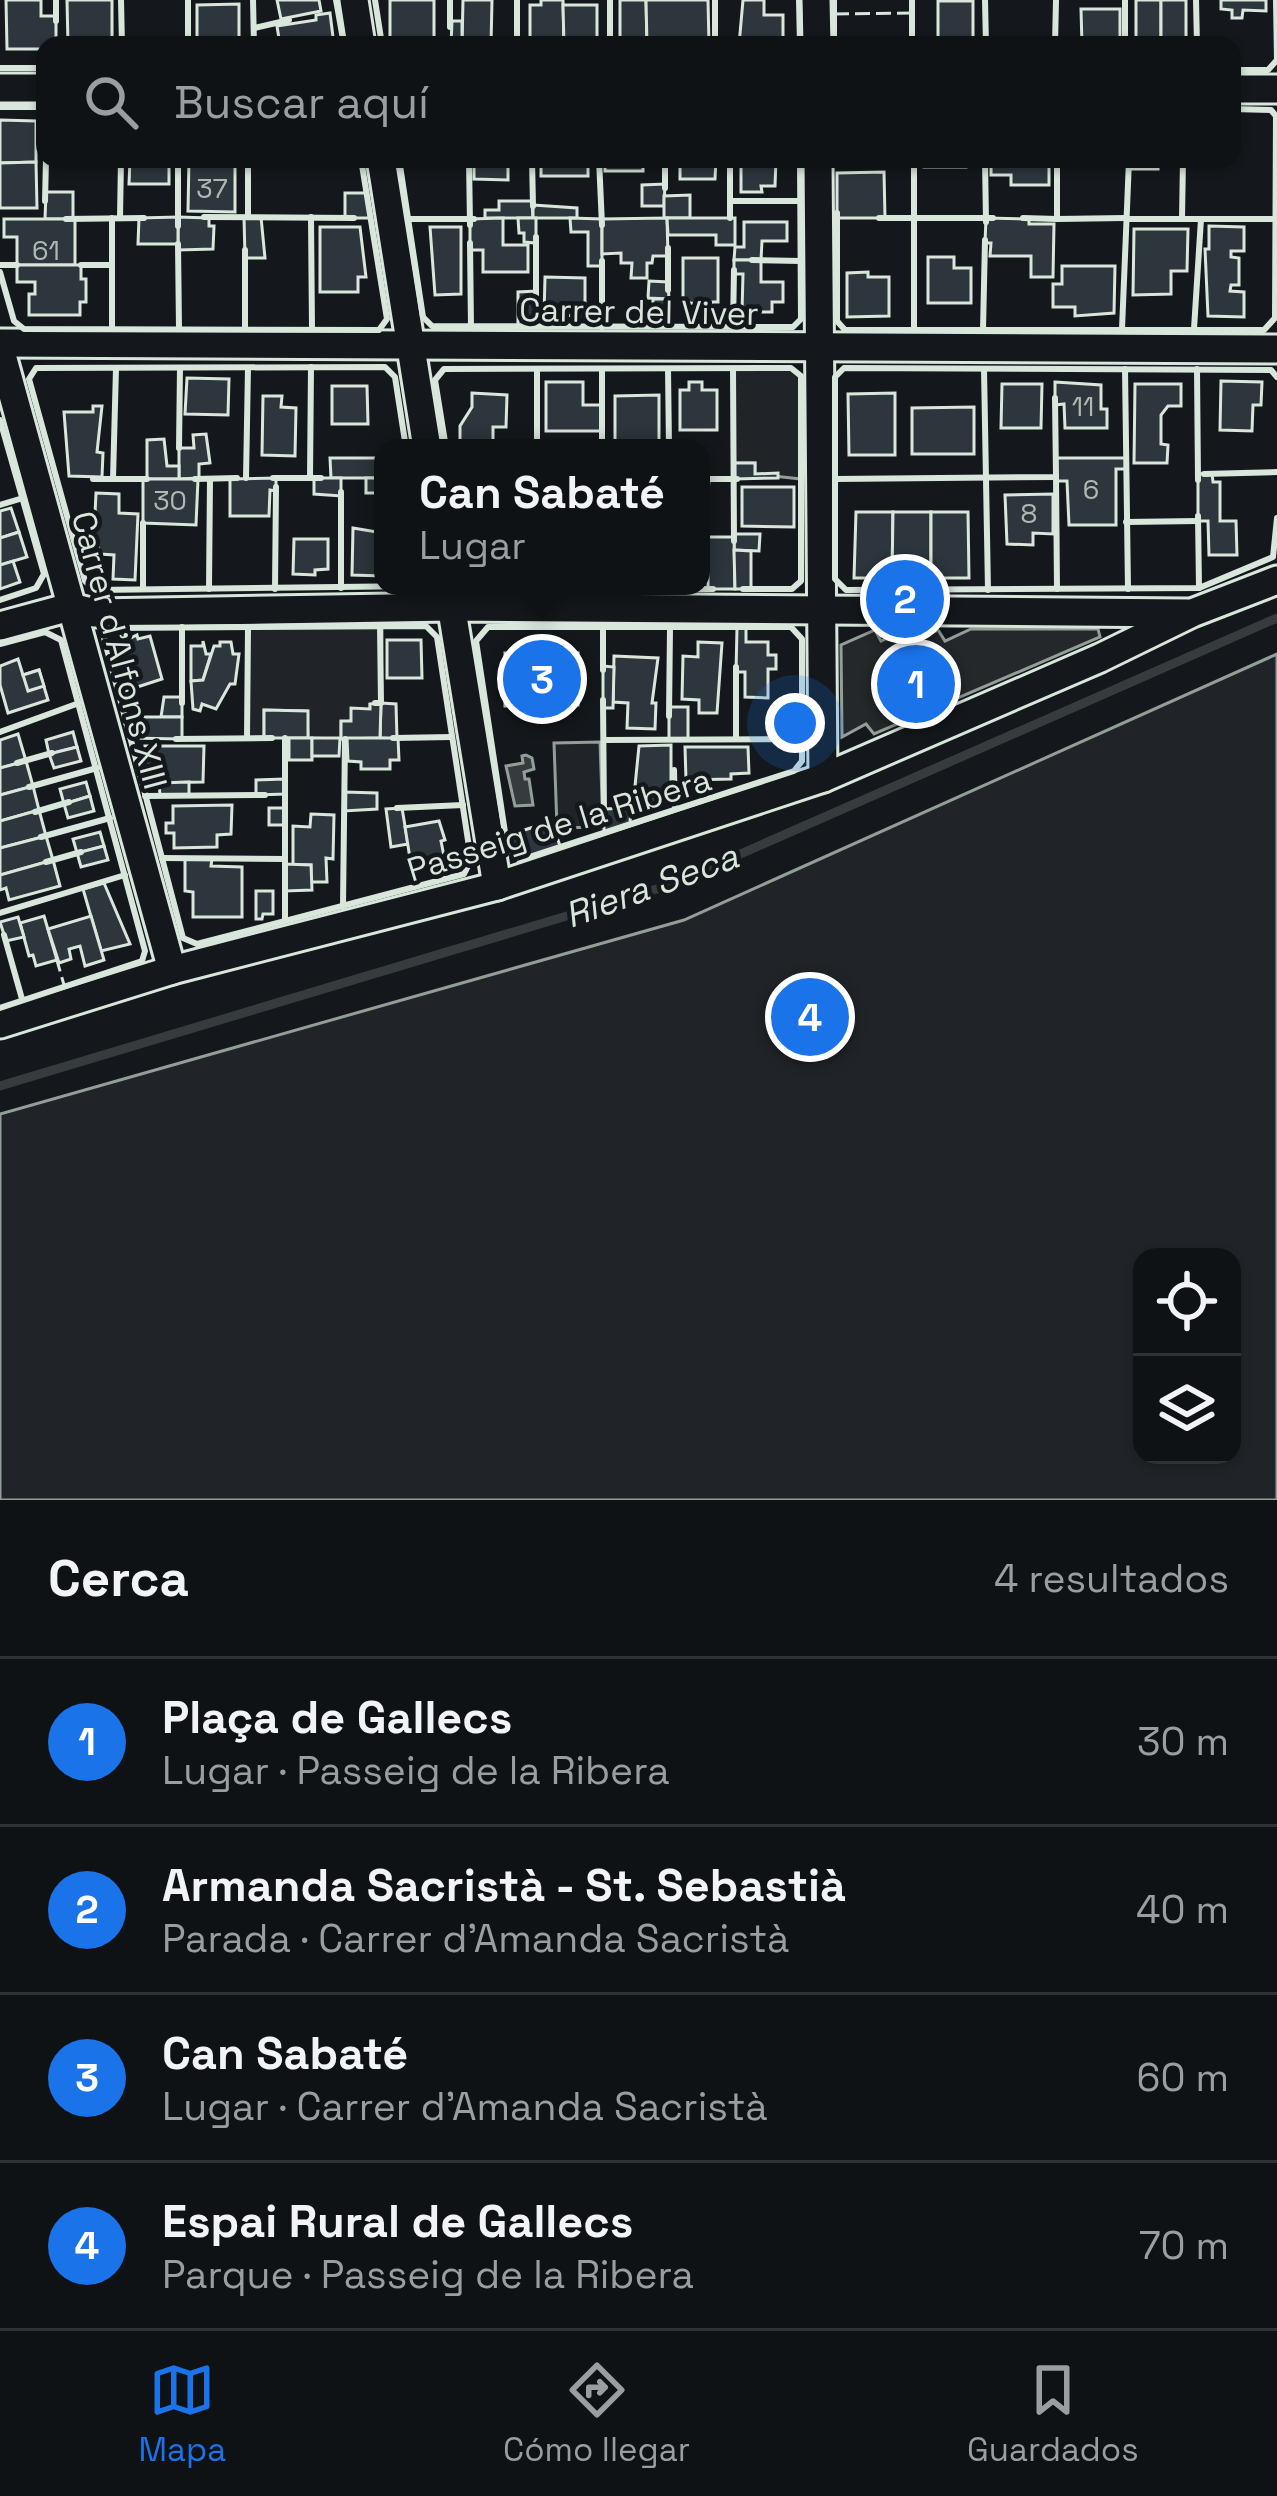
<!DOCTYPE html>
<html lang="es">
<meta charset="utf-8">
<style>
body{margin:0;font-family:"Space Grotesk",sans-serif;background:#181b1e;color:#f1f3f6}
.controls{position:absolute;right:36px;bottom:36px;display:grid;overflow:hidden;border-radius:24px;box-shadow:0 3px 9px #0004}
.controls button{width:108px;height:108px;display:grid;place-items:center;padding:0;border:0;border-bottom:3px solid #2f3234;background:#0f1215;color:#f1f3f6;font:60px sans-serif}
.you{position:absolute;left:795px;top:723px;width:42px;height:42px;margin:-30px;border:9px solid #fff;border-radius:50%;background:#1a73e8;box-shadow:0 0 0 18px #1a73e833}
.badge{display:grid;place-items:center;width:78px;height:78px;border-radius:50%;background:#1a73e8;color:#fff;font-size:39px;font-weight:700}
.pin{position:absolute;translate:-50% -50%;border:6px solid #fff;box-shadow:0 3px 12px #0006}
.popup{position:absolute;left:374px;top:439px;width:336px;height:156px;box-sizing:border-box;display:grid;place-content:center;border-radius:24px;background:#0f1215;filter:drop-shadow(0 3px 9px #0005);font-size:39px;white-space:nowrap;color:#9b9ea0}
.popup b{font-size:45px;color:#f1f3f6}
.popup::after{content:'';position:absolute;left:50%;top:100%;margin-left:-24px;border:24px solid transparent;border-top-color:#0f1215}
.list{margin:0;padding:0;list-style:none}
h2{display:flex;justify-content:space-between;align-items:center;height:156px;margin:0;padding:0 48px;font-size:51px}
h2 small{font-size:39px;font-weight:400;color:#9b9ea0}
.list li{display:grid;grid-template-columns:78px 1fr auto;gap:36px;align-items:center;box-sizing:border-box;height:168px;padding:0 48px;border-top:3px solid #2f3234}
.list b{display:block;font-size:45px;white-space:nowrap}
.list p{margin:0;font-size:39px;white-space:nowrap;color:#9b9ea0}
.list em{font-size:39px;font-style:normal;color:#9b9ea0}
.icon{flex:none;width:66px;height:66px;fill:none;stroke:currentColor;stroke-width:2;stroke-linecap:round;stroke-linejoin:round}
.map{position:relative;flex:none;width:1277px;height:1500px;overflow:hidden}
.search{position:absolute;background:#0f1215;box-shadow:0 3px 9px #0004;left:36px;right:36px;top:36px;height:132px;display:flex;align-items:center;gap:30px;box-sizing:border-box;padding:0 42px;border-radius:24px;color:#9b9ea0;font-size:45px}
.sheet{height:828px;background:#0f1215}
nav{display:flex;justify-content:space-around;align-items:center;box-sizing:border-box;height:168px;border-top:3px solid #2f3234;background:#0f1215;font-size:33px;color:#9b9ea0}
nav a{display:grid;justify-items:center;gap:6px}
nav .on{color:#1a73e8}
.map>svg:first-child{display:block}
.green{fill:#202428;stroke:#939e99;stroke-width:3;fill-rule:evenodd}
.parking{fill:#24282b;stroke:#939e99;stroke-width:3}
.water{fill:#363b3e;stroke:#939e99;stroke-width:3}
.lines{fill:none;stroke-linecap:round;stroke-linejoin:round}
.stream{stroke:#363b3e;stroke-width:9}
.building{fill:#2c363c;stroke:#d8e6dc;stroke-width:3}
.street-casing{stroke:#d8e6dc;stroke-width:33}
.street{stroke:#14181c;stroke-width:27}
.fence{stroke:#d8e6dc;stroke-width:3;stroke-dasharray:15 6;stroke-linecap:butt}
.wall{stroke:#d8e6dc;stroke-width:6}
.labels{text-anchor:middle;stroke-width:9;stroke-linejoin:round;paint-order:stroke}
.number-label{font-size:27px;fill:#adbab4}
.street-label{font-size:33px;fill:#d8e6dc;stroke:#14181c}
.water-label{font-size:36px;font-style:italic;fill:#d8e6dc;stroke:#14181c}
</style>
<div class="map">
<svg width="1277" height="1500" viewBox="0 0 1277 1500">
<rect width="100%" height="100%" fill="#14181c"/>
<g class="green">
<path d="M791 368 801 376V479L755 474V463H734L733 369Z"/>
<path d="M248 627H382L381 703 370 704V709L351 721 341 722V739L308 738 307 711 264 710V738H247Z"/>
<path d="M1277 654V1500H0V1114L684 920ZM1232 1257V1455H1142V1257Z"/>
<path d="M600 742 603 827 557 828 554 743Z"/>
</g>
<path class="parking" d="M908 629 912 641 938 630 945 641 971 629H1098L1100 637 874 734 866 724 842 737 841 645 875 630 881 641Z"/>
<path class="water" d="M526 755 532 758 534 769 524 772 525 779H529L533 805 515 806 506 766 523 763 522 756Z"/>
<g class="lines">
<path class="stream" d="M0 1086 670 885 1277 618"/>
</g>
<g class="building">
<path d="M6 0H41V16H56V45H45V49H7Z"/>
<path d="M67 0H112V45H68Z"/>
<path d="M277 0H319L321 11 281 19Z"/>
<rect x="390" y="0" width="44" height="45"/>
<path d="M463 0H492L491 45H462Z"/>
<path d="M541 0H563L564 45H530V5H541Z"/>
<path d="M620 0H646L647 45H620Z"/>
<path d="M646 0H708L709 45H647Z"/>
<path d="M743 0H764V15H783V45H739Z"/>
<rect x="1136" y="0" width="25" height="45"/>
<rect x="1161" y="0" width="25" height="45"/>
<path d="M1221 0H1266V11L1243 10 1242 18H1232V10L1221 9Z"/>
<rect x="938" y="1" width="35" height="44"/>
<path d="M239 4V43L197 45V5Z"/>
<path d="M563 5H597V45H564Z"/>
<path d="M1081 9H1120V45H1082Z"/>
<path d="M330 13 334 45H280L277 26 316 20V15Z"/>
<path d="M452 21H462V45H451Z"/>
<path d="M0 120 36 121V162L0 163Z"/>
<path d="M130 159H169V184H129Z"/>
<path d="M189 159H235V212L188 211Z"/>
<path d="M474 159H508V180L474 179Z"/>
<rect x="541" y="159" width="47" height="17"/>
<rect x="605" y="159" width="38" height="12"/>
<path d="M680 159H716L715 179H680Z"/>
<path d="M741 159H776L775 186H761L762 192H741Z"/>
<rect x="924" y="159" width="42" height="8"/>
<path d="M991 159H1049V185H1011V175H991Z"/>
<rect x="1129" y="159" width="29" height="10"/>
<path d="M36 162 37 208H0V163Z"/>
<path d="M884 172 885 218H837V173Z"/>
<path d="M665 184 664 206H642V185Z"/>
<path d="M46 192H73V219H45Z"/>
<path d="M345 193H366L370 218H345Z"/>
<path d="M690 195V218H664V196Z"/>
<path d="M499 201H532L533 218H485V210H499Z"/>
<path d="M533 205 577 208V218H533Z"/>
<path d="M178 217 209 218V226H214L213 249 178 250Z"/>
<path d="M178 217V244H138L139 218Z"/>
<path d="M244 217H261L265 258H245Z"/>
<path d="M503 218V245H528V272H483V250H470V219Z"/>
<path d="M518 218H536V243L524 242V233H519Z"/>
<path d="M570 218 602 219V266H588V232H571Z"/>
<path d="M667 218 668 256H653L652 263H647V278H631L632 263H621V253L602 254V219Z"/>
<path d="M667 218H735V245H716V235H668Z"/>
<path d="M986 218 1029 219V224H1054L1053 277H1031V256H990L991 243H985Z"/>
<path d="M4 219H75V265H17V237H4Z"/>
<path d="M744 222H787V241H762L761 260H734L735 247H744Z"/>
<path d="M1209 226 1244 227V251H1231V257L1239 258V285H1231L1230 291 1244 292V317L1208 316 1205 249H1209Z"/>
<path d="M320 227H360L366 277H358V292H320Z"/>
<path d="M430 227H461V294L435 295Z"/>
<path d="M1134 229H1188L1187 271H1171V294L1133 295Z"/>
<path d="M928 257H954V268H971V303H928Z"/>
<path d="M683 258H718V302H712V306L683 302Z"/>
<path d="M734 260H761V282H783V302H772V312H742L743 274H734Z"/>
<path d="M17 265H81V279H86V302H80V315H29V294H35V282H17Z"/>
<path d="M1062 266H1115L1114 313 1075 316V307H1053V284H1062Z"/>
<path d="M868 272V277H889V316L847 317V273Z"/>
<path d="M545 277 585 278V316L544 315Z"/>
<path d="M649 281 668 282 669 299 648 298Z"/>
<path d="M536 291V327H518V292Z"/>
<rect x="653" y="299" width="16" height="28"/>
<path d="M187 378 229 379 228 415 185 414Z"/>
<path d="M1221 381 1262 382 1261 405H1253L1252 431 1220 430Z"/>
<path d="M546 382H583V405H602V431H546Z"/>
<path d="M689 382H702V390H717V430H680V390H689Z"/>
<path d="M1055 382 1101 385V409H1107V428H1065L1064 404 1055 405Z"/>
<path d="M1002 384H1042L1041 428H1001Z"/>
<path d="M1135 384H1181V406H1168L1161 415V444L1168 445 1167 463H1134Z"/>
<path d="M332 386H367L368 424H332Z"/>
<path d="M472 393 507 395 506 427H493V448H463L460 442V426L472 407Z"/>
<path d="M895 393V455H849L848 394Z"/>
<path d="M659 395V448H615V396Z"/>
<path d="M263 396H282L281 407 296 408 295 456 262 455Z"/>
<path d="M93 406H102L97 452 103 453 102 477 69 476 64 412H93Z"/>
<path d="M974 407V454H912V408Z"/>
<path d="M206 434 210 463 199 464V478L179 479V448H194L193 435Z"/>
<path d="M164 439 167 466H179V479H147V440Z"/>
<path d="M330 458H383V478H331Z"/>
<path d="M1055 458H1126V469H1116V525H1069L1067 481H1056Z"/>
<path d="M734 463H755V474L778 473V478L734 479Z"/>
<path d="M1212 473 1213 482H1220V521H1236L1237 555H1209L1208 521H1198V474Z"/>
<path d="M276 478V491L270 490 269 516H230V479Z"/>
<path d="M314 478H341V496L314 494Z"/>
<path d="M366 478H382L381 493H366Z"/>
<path d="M143 479H198L196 525 143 523Z"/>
<path d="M701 479H709L706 526H701Z"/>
<path d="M742 487H794V527L742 526Z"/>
<path d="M96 493 119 494V513L138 514 135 580 113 579 114 555 100 554 94 535Z"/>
<path d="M1053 494V534L1033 533V545L1007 544 1005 495Z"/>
<path d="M11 508 19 532 0 538V511Z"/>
<path d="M856 512H893L892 578H854Z"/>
<path d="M893 512H931V578H892Z"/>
<path d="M931 512H968L969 578H931Z"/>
<path d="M353 528 383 533V576L352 575Z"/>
<path d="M19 532 27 557 0 565V538Z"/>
<path d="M734 534H760L759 551 734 550Z"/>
<path d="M708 537H734L735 589H708Z"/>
<path d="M294 539H328V569L315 570V575L293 574Z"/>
<path d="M734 550 751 551V589H735Z"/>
<path d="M13 561 20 582 0 589V565Z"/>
<path d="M737 628H746V642H768V655H776V669H768V698L745 697V672H736Z"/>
<path d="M137 635 138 639 150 636 162 679 125 691 112 647Z"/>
<path d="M387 640H421L422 678H387Z"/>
<path d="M203 641 206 654H211L203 680 191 681V646H203Z"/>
<path d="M220 642H231L233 654H239L235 684H230L216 709 202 704 200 711 193 709 191 681 203 680 214 646H220Z"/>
<path d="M698 642 722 643 717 713H699V700L682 699 683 656 698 657Z"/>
<path d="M534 647 542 653H578V705L505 706V653H528Z"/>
<path d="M614 656 658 658 652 703H656L655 729 627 728 628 703 613 702Z"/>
<path d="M18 659 23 675 39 670 48 700 8 713 0 685V666Z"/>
<path d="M603 666 614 667 613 708H603Z"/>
<path d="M39 670 44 686 28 691 23 675Z"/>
<path d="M164 697H182V717H161Z"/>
<path d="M381 703 396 704 397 739 380 738Z"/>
<path d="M381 703 380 738 341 739V721H351V708L370 709V704Z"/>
<rect x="669" y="707" width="19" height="33"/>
<path d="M264 710 308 711V738H264Z"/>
<path d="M123 717H182V739L129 738Z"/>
<path d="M73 732 77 747 49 754 46 740Z"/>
<path d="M18 734 26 761 0 768V740Z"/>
<rect x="289" y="738" width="23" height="22"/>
<path d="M312 738H340L339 756H312Z"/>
<path d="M347 738H398L399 760H390V769H361V762L348 761Z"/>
<path d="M671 745V800L633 806 639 746Z"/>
<path d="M145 746H204L203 782 149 783Z"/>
<path d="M77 747 81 761 54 768 49 754Z"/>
<path d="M685 747H748L749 773 731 774V779L686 780Z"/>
<path d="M26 761 33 786 0 795V768Z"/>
<path d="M284 779 285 794 256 795V780Z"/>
<path d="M86 782 90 796 64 804 60 789Z"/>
<path d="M189 782V795H160L159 783Z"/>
<path d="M33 786 39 810 0 821V795Z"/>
<path d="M344 792 377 793V809L344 811Z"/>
<path d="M90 796 94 811 68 818 64 804Z"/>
<path d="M232 805 231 834 217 835V847L174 848V833H166V823H173V806Z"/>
<rect x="269" y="808" width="16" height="17"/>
<path d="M402 808 408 844 391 847 386 809Z"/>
<path d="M631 808 630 823 604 832V809Z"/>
<path d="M39 810 46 836 0 848V821Z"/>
<path d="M311 814 334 815 333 859 326 858 327 882H311V865H293V826L310 827Z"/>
<path d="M439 821 445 840 441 841 446 866 412 871 405 827Z"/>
<path d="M552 821 560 846 520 860 508 852 506 836Z"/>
<path d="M100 832 104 846 77 853 73 839Z"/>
<path d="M46 836 53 860 0 875V848Z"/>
<path d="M104 846 108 860 81 867 77 853Z"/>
<path d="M185 858H212L211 866 242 867V917H193V892L185 891Z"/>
<path d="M53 860 60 886 9 900 6 888 0 890V875Z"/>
<path d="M284 864 311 865 312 890 285 891Z"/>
<path d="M104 883 130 944 101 951 83 889Z"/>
<path d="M256 891H273V914H263L262 919H256Z"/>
<path d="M44 916 57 960 36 966 33 955 29 956 20 923Z"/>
<path d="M91 916 104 960 85 966 80 946 69 949 71 959 59 963 48 929Z"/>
<path d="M18 917 24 937 6 941 0 922Z"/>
</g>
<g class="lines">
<g class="street-casing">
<g id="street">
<path d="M354 0 361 45"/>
<path d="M816 0 817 45"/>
<path d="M0 88H45"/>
<path d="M1232 89H1277"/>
<path d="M381 159 427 448"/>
<path d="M818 159 823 778"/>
<path d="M0 343 1277 349"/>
<path d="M0 348 172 970"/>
<path d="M448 586 497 886"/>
<path d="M0 626 70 607 95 613 451 607 1187 613"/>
<path d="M0 1024 172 970 497 886 823 778 1100 658 1192 613 1277 580"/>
</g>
</g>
<use href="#street" class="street"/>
<g class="fence">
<path d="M834 14 912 13"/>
<path d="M56 957 64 985"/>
</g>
<g class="wall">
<path d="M56 0V21"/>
<path d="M121 0 122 45"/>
<path d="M188 0V45"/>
<path d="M253 0 254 45"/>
<path d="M336 0 344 45"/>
<path d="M375 0 382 45"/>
<path d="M517 0V45"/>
<path d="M799 0 800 45"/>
<path d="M834 0V45"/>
<path d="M985 0 986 45"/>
<path d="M1196 0 1197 45"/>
<path d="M450 27V0"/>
<path d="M254 28 289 20"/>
<path d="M610 45V0"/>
<path d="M715 45V0"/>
<path d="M912 45V0"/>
<path d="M1055 45 1056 0"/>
<path d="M1125 45V0"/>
<path d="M0 68H45"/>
<path d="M1232 70H1268L1277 60 1276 0"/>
<path d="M0 107H45"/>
<path d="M248 159V217"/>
<path d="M399 159 423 317 432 326 793 327 801 319 800 159"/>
<path d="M469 159 470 225"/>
<path d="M532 159 533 206"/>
<path d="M599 159 602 225"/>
<path d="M730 159V218"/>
<path d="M985 159 986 222"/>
<path d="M665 188V159"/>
<path d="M45 201 46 159"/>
<path d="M730 201H800"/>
<path d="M837 213V321L845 330H1264L1275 318 1276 116 1271 110 1232 109"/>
<path d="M204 217 354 218"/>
<path d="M311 217 312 329"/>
<path d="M112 218V328"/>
<path d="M120 218 121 159"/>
<path d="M879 218H993"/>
<path d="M1023 218 1057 219V159"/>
<path d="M1182 218 1183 159"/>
<path d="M66 219 144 218"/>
<path d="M408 219H474"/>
<path d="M1057 219 1125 218"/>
<path d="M1129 219H1277"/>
<path d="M178 226V159"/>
<path d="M470 243 471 327"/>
<path d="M178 244 179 328"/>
<path d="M668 248V290"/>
<path d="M245 250V328"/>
<path d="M752 260 800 261"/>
<path d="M602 261V327"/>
<path d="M0 265H17"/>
<path d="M81 265H112"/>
<path d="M0 272 14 321 24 329 379 330 387 319 361 159"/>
<path d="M536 297V237"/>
<path d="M733 327 734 270"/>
<path d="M1122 329 1129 160"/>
<path d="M1194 329 1201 219"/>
<path d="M914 330V159"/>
<path d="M983 330 985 240"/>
<path d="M602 369V448"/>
<path d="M668 369 669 448"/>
<path d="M733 369 734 541"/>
<path d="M984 369 988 590"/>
<path d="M1125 369 1128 589"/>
<path d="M1197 369 1198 480"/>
<path d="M1277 377 1271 370 844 368 835 377V579L846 590 1199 588 1273 557 1277 518"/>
<path d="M0 420 44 574 36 588 0 600"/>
<path d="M179 448 180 368"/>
<path d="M406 448 395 377 385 367 36 368 29 379 85 581 95 590 421 586"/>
<path d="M446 448 435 380 444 369 791 368 801 376V581L792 589H743"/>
<path d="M537 448V369"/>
<path d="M1204 474 1277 472"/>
<path d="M1056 477 1057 589"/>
<path d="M246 478 248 368"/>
<path d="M273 478H321"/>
<path d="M310 478 311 367"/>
<path d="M93 479H147"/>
<path d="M113 479 116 368"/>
<path d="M195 479 237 478"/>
<path d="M701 479H737"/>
<path d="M835 479 1056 477 1055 398"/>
<path d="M0 505 23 498"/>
<path d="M1198 516 1199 588"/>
<path d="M1126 522 1198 521"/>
<path d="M474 586 478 590 713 589"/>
<path d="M341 588V492"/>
<path d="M143 589V523"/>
<path d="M209 589 210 479"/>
<path d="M275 589 276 487"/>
<path d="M426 626 437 637 471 860 464 874 197 944 183 938 103 634 109 628Z"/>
<path d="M488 627H791L802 639V761L794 771 520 860 508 852 476 641Z"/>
<path d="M0 644 45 632 61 640 145 951 142 961 0 1008"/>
<path d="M603 670V628"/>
<path d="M603 700 604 814"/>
<path d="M182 703V627"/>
<path d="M375 703H381L380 627"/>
<path d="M669 716 670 628"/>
<path d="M0 732 79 703"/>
<path d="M247 738 248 627"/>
<path d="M285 738V920"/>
<path d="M393 738 452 737"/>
<path d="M176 739 272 738"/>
<path d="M736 739V667"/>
<path d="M604 740 802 739"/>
<path d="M17 763 52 753"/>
<path d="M674 770 675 809"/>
<path d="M29 787 97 768"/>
<path d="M145 796 265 795"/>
<path d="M397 808 463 805"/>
<path d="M35 812 69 802"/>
<path d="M41 837 110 818"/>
<path d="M162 858 285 859"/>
<path d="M46 862 81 852"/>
<path d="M343 906 345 739"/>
<path d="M0 913 125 875"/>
<path d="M4 935 22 999"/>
</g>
</g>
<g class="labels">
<g class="number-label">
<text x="212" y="198">37</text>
<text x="46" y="260">61</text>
<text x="1083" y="416">11</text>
<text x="1091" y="499">6</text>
<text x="170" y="510">30</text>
<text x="1029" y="523">8</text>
</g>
<g class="street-label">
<text transform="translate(639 311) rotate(1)" y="12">Carrer del Viver</text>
<text transform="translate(120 650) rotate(75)" y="12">Carrer d'Alfons XIII</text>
<text transform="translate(559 824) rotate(-17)" y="12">Passeig de la Ribera</text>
</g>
<g class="water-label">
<text transform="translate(651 885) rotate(-20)" y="13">Riera Seca</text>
</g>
</g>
</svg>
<div class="controls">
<button><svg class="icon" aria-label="locate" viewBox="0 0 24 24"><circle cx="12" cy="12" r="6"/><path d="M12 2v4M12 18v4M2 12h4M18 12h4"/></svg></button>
<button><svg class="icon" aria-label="layers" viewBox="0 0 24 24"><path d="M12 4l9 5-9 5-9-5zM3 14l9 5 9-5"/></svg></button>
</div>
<div class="you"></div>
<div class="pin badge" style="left:916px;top:684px">1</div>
<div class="pin badge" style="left:905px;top:599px">2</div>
<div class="pin badge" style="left:542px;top:679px">3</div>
<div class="popup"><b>Can Sabaté</b>Lugar</div>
<div class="pin badge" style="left:810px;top:1017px">4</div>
<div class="search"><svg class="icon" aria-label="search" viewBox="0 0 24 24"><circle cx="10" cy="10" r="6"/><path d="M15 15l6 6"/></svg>Buscar aquí</div>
</div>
<section class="sheet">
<h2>Cerca<small>4 resultados</small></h2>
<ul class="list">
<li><span class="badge">1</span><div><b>Plaça de Gallecs</b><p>Lugar · Passeig de la Ribera</p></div><em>30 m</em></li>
<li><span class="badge">2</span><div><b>Armanda Sacristà - St. Sebastià</b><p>Parada · Carrer d'Amanda Sacristà</p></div><em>40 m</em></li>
<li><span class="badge">3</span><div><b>Can Sabaté</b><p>Lugar · Carrer d'Amanda Sacristà</p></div><em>60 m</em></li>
<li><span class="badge">4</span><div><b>Espai Rural de Gallecs</b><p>Parque · Passeig de la Ribera</p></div><em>70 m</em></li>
</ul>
</section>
<nav>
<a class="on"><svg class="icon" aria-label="map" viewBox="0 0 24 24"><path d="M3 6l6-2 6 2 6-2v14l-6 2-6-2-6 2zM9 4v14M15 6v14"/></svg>Mapa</a>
<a><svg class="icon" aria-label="directions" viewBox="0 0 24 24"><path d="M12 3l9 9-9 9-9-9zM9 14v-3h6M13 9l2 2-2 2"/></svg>Cómo llegar</a>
<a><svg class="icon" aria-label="saved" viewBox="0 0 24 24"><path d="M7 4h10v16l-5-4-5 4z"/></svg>Guardados</a>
</nav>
